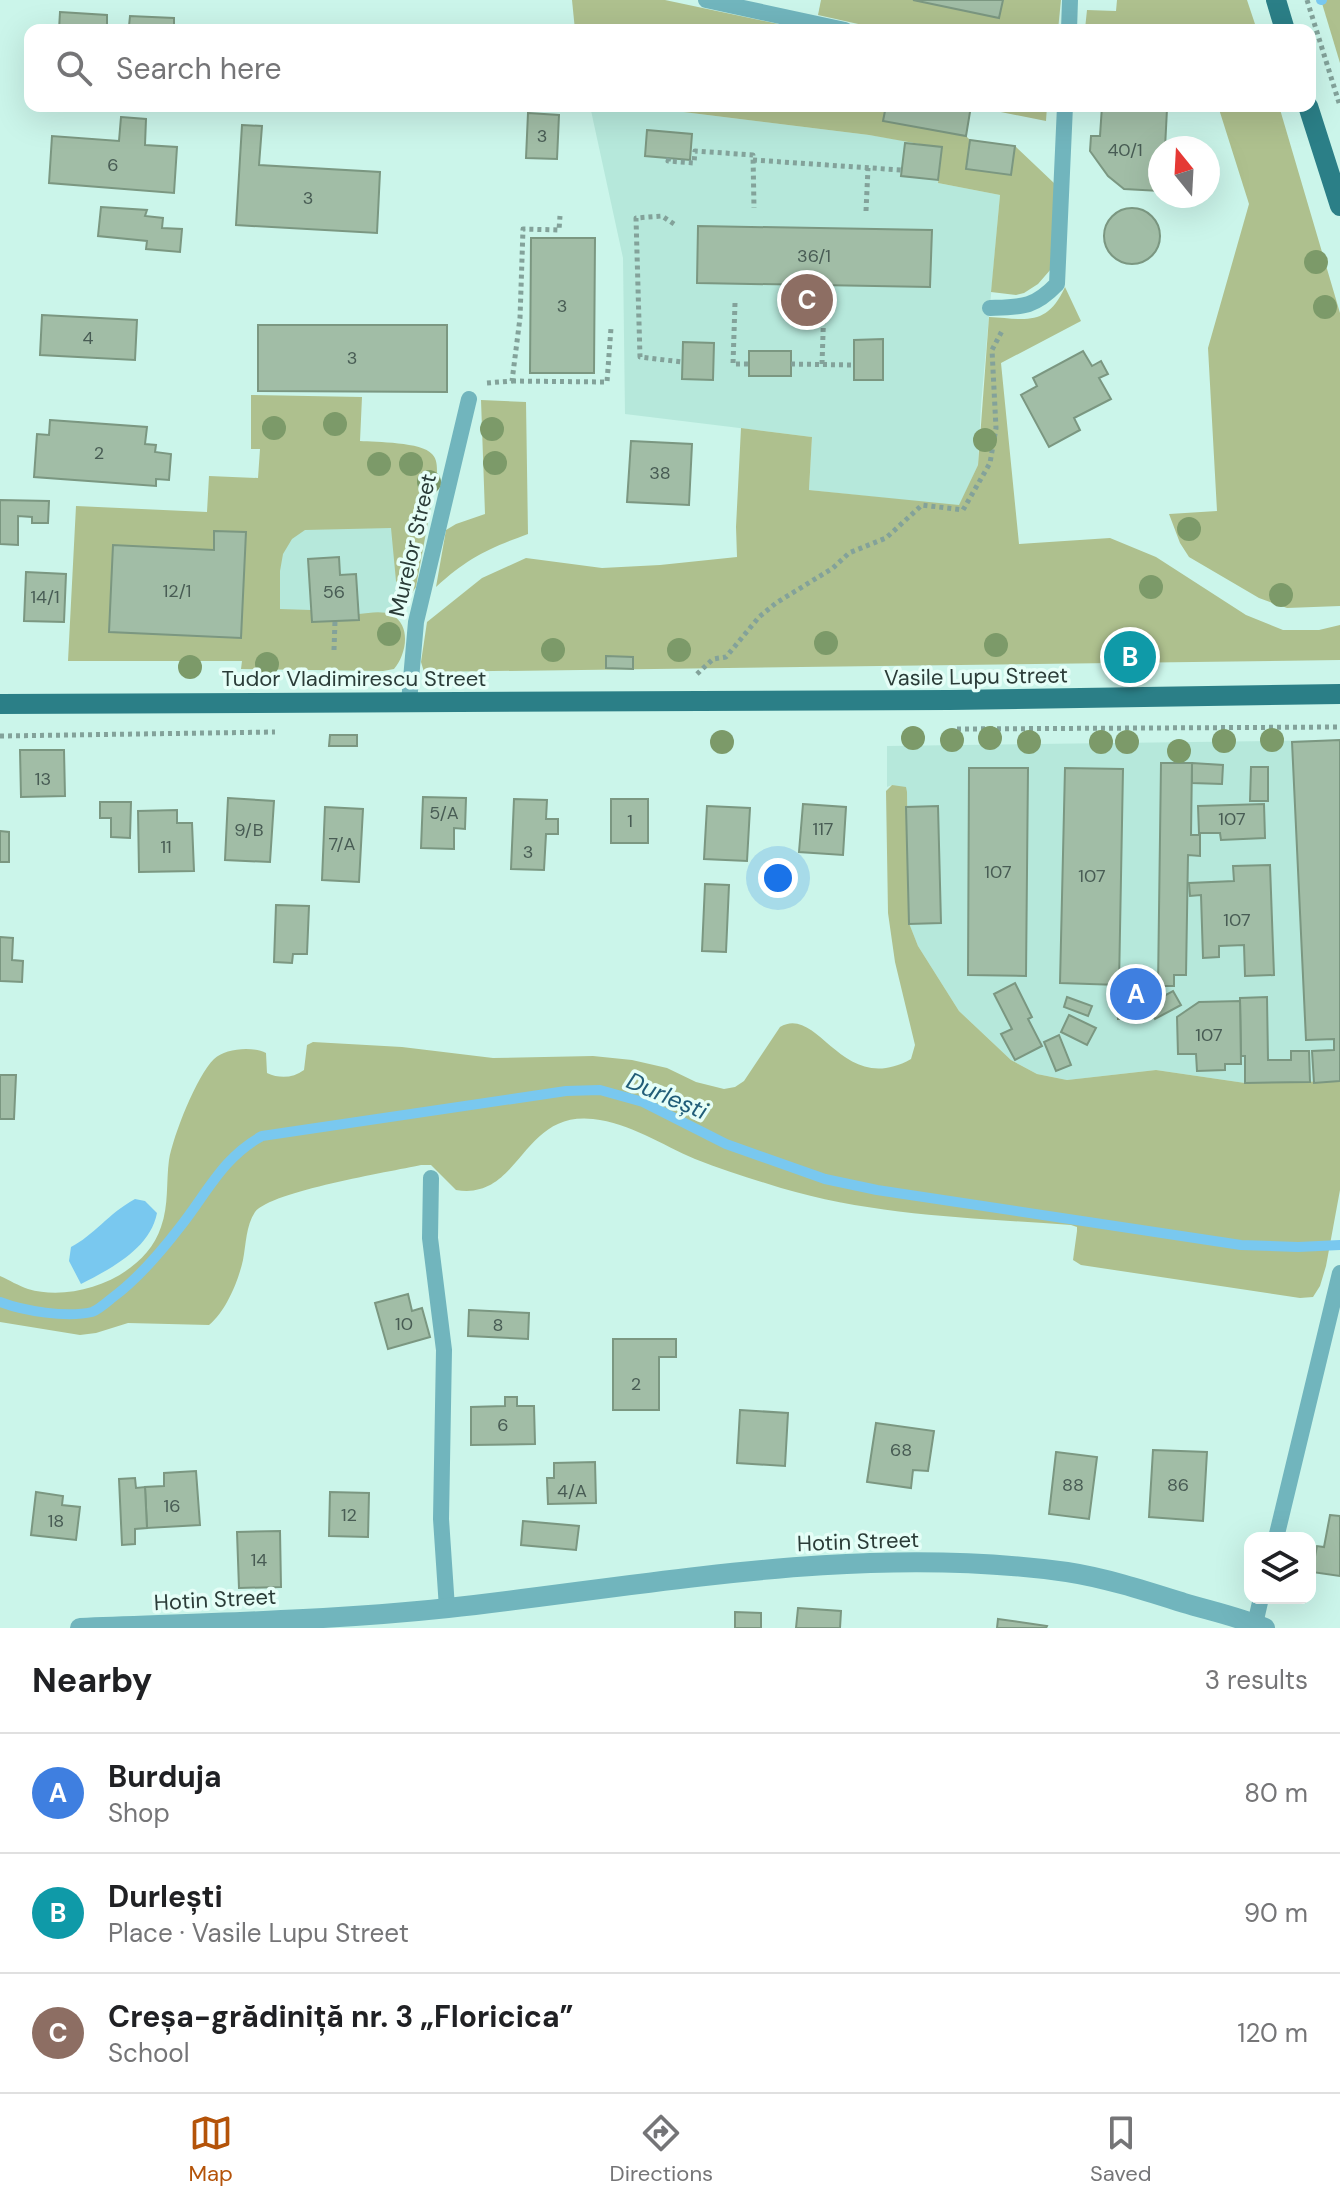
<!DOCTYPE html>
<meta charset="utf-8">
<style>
body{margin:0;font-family:"DM Sans",sans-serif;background:#f6f6f6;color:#202124}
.controls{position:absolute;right:24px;bottom:24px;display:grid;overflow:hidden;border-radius:16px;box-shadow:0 8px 32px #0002}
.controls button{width:72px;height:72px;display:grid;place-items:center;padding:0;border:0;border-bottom:2px solid #e0e0e0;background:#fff;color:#202124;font:40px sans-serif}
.compass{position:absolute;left:1148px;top:136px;width:72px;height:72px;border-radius:50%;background:#fff;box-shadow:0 8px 32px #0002;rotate:342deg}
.you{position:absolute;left:778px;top:878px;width:28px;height:28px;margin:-20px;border:6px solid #fff;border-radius:50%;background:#1a73e8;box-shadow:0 0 0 12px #1a73e833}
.badge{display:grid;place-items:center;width:52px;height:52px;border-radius:50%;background:#b45309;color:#fff;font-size:26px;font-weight:700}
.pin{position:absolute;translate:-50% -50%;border:4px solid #fff;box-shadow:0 2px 8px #0006}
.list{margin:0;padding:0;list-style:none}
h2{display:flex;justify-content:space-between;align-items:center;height:104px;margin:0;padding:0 32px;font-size:34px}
h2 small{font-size:26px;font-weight:400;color:#757577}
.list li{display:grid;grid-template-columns:52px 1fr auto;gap:24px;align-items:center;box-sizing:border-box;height:120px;padding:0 32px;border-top:2px solid #e0e0e0}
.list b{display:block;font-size:30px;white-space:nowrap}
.list p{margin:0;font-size:26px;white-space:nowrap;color:#757577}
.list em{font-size:26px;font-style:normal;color:#757577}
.icon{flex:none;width:44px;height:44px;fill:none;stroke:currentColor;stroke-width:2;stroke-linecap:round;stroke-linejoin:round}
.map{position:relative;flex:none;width:1340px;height:1628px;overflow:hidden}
.search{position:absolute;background:#fff;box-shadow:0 8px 32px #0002;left:24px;right:24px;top:24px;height:88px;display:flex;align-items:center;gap:20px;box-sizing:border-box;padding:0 28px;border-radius:16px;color:#757577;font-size:30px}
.sheet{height:464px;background:#fff}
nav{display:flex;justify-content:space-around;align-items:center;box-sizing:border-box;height:112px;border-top:2px solid #e0e0e0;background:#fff;font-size:22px;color:#757577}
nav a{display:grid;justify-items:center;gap:4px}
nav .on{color:#b45309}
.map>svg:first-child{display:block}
.built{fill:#b6e8db}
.green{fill:#aec08e}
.water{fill:#79c8ef}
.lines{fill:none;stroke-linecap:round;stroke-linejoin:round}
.stream{stroke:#79c8ef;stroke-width:10}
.building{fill:#a1bda6;stroke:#7b9781;stroke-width:2}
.path{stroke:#83a29a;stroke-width:5;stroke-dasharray:4 4;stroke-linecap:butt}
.lane{stroke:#71b5bd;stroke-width:16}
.street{stroke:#71b5bd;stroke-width:20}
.primary{stroke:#2b7f87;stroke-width:20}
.tree{fill:#7c9a69}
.labels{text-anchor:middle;stroke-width:7;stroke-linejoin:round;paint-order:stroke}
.number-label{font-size:18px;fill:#485c54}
.street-label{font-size:22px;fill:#2b3c38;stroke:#e5fef7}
.water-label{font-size:24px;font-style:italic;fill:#215d78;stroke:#e5fef7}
</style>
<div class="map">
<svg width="1340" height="1628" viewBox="0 0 1340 1628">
<rect width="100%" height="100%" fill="#cbf5ea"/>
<g class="built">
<path d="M590 106H635L869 135 942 147 938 183 1000 195 981 405 978 465 959 506 809 490 812 437 625 414 623 258Z"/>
<path d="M257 502 428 507 415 583 404 593 390 619 243 657Z"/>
<path d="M1340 740V1081L1245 1083 1156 1070 1067 1080 1037 1074 1011 1060 959 1011 918 946 909 923 907 792 892 785 887 787V746Z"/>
</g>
<g class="green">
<path d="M572 0H665L807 30H575Z"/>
<path d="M821 0H1061L1058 30H885L818 15Z"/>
<path d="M1117 0H1247L1257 30 1085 29 1087 10 1116 11Z"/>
<path d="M1321 0H1340V63Z"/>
<path d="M635 106H886L884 121 966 136 970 140 967 169 1010 175 1015 146 1055 184 1051 269 1038 284 1024 293 1016 295 991 292 1000 195 938 183 942 148 869 135Z"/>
<path d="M970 106H1047L1046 121 971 106Z"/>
<path d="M1218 106H1279L1340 313V606L1287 608 1259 598 1189 557 1180 543 1169 514 1217 511 1208 348 1249 204Z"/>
<path d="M1065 287 1081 321 1001 363 1019 544 1110 538 1156 557 1246 615 1283 630H1319L1340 625V660L424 672 421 662 427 622 482 578 526 558 602 568 660 565 737 557 736 527 741 428 812 437 809 490 959 505 978 465 989 317C1026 319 1047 327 1065 287Z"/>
<path d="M251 395 362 397 360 441C376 442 422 442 432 454 437 459 437 466 437 473L416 587 412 593H404L396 581 391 528 305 530 292 539 283 554 280 571V609L311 610 312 622 358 620 359 614C369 613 382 610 392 615 412 626 406 655 394 669L383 671 241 669 242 661H68L76 506 207 512 209 476 258 478 260 449H251Z"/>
<path d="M481 400 526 402 528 534C487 549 468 558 436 587L446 530 456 524 485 514Z"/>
<path d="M892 785 906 787 907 792 909 923 918 946 959 1011 1011 1060 1037 1074 1067 1080 1156 1070 1245 1083 1340 1081V1190L1326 1266 1320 1286 1313 1297 1300 1298 1081 1265 1073 1260 1077 1231V1227L1071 1225C974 1218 876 1216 781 1188 752 1179 723 1170 695 1159 662 1145 630 1123 593 1119 520 1111 521 1201 456 1190L431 1165H421C389 1172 272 1191 255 1212 246 1225 246 1245 243 1260 238 1282 226 1311 209 1325L128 1323 96 1333 80 1335 0 1322V1276C9 1280 19 1286 28 1289 76 1303 145 1276 161 1227 169 1205 166 1182 169 1160 173 1136 197 1075 214 1059 225 1048 253 1046 266 1053L267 1073C280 1079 293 1078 304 1070L307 1045 313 1042 402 1047 493 1058 593 1056 632 1060 667 1068 696 1082 724 1089 735 1087 744 1081 780 1027C819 1004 842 1098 911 1059L915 1045 895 962 888 913 886 791Z"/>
</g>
<path class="water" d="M135 1199 145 1201 157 1213C150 1249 110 1269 81 1284L69 1261 71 1247C93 1236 109 1213 135 1199Z"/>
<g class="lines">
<g class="stream">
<path d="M1321 0H1322"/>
<path d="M0 1302C23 1311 67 1318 92 1312 98 1310 106 1303 112 1298 138 1279 160 1253 180 1227 207 1193 223 1157 262 1136L566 1091 600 1090 643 1102 726 1144 825 1179 877 1190 1241 1245 1298 1247 1340 1245"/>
</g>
</g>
<g class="building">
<path d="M913 0H1003L999 18Z"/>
<path d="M60 12 107 15V25L129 26 130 16 174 18V30H59Z"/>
<path d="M886 106H971L966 136 883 121Z"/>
<path d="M1102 106 1167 109 1165 148H1160V191L1124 189 1108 176 1090 151 1091 136H1100Z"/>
<path d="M528 113 559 115 557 159 526 158Z"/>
<path d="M121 117 146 119 145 145 177 147 174 193 49 183 52 136 119 141Z"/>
<path d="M242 125 262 126 259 165 380 172 377 233 236 225Z"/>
<path d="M647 130 692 134 690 160 645 156Z"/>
<path d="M970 140 1015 146 1011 175 966 169Z"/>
<path d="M905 143 942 147 938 180 901 176Z"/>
<path d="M101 207 147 210 145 216 163 218 162 228 182 229 180 252 146 249 147 241 98 236Z"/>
<circle cx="1132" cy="236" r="28"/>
<path d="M698 226 932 230 930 287 697 283Z"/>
<path d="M531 238H595L594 373H530Z"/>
<path d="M42 315 137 320 135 360 40 355Z"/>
<path d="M258 325H447V392L258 391Z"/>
<path d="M883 339V380H854V340Z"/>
<path d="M683 342 714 343 713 380 682 379Z"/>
<rect x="749" y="351" width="42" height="25"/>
<path d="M1083 351 1092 366 1101 361 1108 374 1099 378 1111 399 1074 418 1080 430 1049 447 1021 395 1037 386 1033 378Z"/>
<path d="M50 420 147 427 145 444 156 445 155 452 171 454 169 480 156 479V486L34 477 37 434 49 435Z"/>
<path d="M631 441 692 444 689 505 627 502Z"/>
<path d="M0 500 49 501 48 523H32V517L18 516V545L0 544Z"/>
<path d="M214 531 246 532 241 638 109 632 113 545 214 550Z"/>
<path d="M339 557 340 575 356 574 359 620 312 622 308 559Z"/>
<path d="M26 572 66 574 64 622 24 621Z"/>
<path d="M606 656 633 657V669L606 668Z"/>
<path d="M330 735H357V746H329Z"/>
<path d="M1340 740V1081L1314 1083 1312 1051 1334 1050V1039L1306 1040 1292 742Z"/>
<path d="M20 750H64L65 796 21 797Z"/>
<path d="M1161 763H1192L1191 835H1200V856L1188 855 1186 975H1174V986H1158Z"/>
<path d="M1192 763 1223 765 1222 784 1192 783Z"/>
<path d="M1251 767H1268V801H1250Z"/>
<path d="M969 768H1028L1026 976 968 975Z"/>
<path d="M1065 768 1123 769 1119 985 1060 983Z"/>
<path d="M423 797 466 798 465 829 454 828V849L421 848Z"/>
<path d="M228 798 274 801 270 862 225 860Z"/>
<path d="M514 799 547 800 546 819H558V834H546L544 870 511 869Z"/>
<rect x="611" y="799" width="37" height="44"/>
<path d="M100 802H131L130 838 111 837V818H100Z"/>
<path d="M803 804 846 807 843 855 799 852Z"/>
<path d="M1264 804 1265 838 1221 840 1220 833H1199L1198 806Z"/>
<path d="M707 806 750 808 747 861 704 859Z"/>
<path d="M938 806 941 923 909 924 906 807Z"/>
<path d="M325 807 363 809 359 882 322 880Z"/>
<path d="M177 810V823H192L194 871 139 872 138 811Z"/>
<path d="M0 831 9 832V862H0Z"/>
<path d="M1270 865 1274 975 1245 976 1244 945 1219 946V957L1203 958 1201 895 1190 896 1189 883 1234 881 1233 866Z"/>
<path d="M705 884 729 885 726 952 702 951Z"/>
<path d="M276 905 309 906 307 954H293L292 963 274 962Z"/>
<path d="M0 937 13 938 12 960 23 961 22 982 0 981Z"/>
<path d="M1015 983 1032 1017 1028 1019 1042 1046 1015 1060 1001 1034 1012 1029 994 994Z"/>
<path d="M1135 990 1136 1018 1118 1019 1116 992Z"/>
<path d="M1173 991 1181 1005 1155 1019 1147 1005Z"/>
<path d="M1067 997 1092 1006 1088 1016 1064 1007Z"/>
<path d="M1267 997 1268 1060H1291V1051H1309L1310 1082 1245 1083V1056H1241L1240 998Z"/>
<path d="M1240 1001 1241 1064H1225V1070L1197 1071 1196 1054H1178L1177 1017 1199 1002Z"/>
<path d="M1069 1015 1096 1028 1087 1045 1061 1032Z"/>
<path d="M1059 1035 1071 1065 1056 1071 1044 1042Z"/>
<path d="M0 1075H16L14 1119H0Z"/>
<path d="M408 1294 412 1311 422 1308 430 1337 388 1349 375 1303Z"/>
<path d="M469 1310 529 1313 528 1339 468 1336Z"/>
<path d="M613 1339H676V1357H659V1410H613Z"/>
<path d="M505 1397H517V1406H534L535 1444 471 1445V1407L505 1406Z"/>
<path d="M740 1410 788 1413 785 1466 737 1463Z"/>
<path d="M876 1423 934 1431 928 1471 913 1470 911 1488 867 1482Z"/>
<path d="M1153 1450 1207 1452 1203 1521 1149 1517Z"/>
<path d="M1056 1452 1097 1457 1089 1519 1049 1514Z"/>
<path d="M595 1462 596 1503 548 1504 547 1478H554V1463Z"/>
<path d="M196 1471 200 1525 147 1528 145 1487 164 1486V1473Z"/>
<path d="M135 1478 136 1488 145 1487 147 1528 135 1529V1544L122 1545 119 1479Z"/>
<path d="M36 1492 63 1496 62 1505 80 1507 76 1540 31 1535Z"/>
<path d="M330 1492 369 1493 368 1537 329 1536Z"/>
<path d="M1330 1515 1340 1516V1576L1312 1572 1317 1546 1324 1547Z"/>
<path d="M523 1521 579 1526 576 1550 521 1545Z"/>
<path d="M280 1531 281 1587 239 1588 237 1532Z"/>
<path d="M798 1608 841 1611 840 1628H796Z"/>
<path d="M735 1612 761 1613V1628H735Z"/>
<path d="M998 1619 1047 1626 1046 1628H997Z"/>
</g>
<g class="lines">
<g class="path">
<path d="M1307 0 1340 106"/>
<path d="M669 158 668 161 694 163 695 151 753 155 754 208"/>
<path d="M753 160 901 170"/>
<path d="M866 211 868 168"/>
<path d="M674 224 662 216 636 218 640 357 682 362"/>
<path d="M735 303 733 364H749"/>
<path d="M791 364 854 365"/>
<path d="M822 364 824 305"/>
<path d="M512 381 607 382 611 328"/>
<path d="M487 383 512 381 520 318 523 229 559 230 560 216"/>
<path d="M334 650 335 621"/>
<path d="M697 674 713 659 726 657 759 617 776 603 833 568 849 553 886 538 922 505 963 510 990 463 996 428 992 350 1003 329"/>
<path d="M957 729 1340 727"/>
<path d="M0 736 275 732"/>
</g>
<g class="lane">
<path d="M706 0 845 30"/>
<path d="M1069 30 1070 0"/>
<path d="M990 308C1022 307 1034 308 1057 284L1065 106"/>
<path d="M409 702 416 622 469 399"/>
<path d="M431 1178 430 1238 444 1350 441 1519 447 1608"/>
<path d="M1276 1538 1340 1273"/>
<path d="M1255 1624 1261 1598"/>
</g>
<path class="street" d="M80 1628C203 1623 326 1621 448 1608 654 1585 860 1543 1067 1572 1106 1578 1146 1591 1184 1603 1211 1611 1239 1617 1265 1628"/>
<g class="primary">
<path d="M1276 0 1285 30"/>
<path d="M1308 106 1340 206"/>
<path d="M0 704 950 700 1340 694"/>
</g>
</g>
<g class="tree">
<circle cx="1316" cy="262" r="12"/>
<circle cx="1325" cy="307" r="12"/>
<circle cx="335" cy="424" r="12"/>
<circle cx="274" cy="428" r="12"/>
<circle cx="492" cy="429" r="12"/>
<circle cx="985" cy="440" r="12"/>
<circle cx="495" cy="463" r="12"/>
<circle cx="379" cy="464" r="12"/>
<circle cx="411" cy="464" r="12"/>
<circle cx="429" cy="482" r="12"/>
<circle cx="1189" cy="529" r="12"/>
<circle cx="1151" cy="587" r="12"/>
<circle cx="1281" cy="595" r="12"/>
<circle cx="389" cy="634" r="12"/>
<circle cx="826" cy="643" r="12"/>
<circle cx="996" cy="645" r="12"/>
<circle cx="553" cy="650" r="12"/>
<circle cx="679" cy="650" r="12"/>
<circle cx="267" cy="664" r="12"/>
<circle cx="190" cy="667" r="12"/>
<circle cx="913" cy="738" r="12"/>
<circle cx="990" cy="738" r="12"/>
<circle cx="952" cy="740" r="12"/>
<circle cx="1272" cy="740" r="12"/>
<circle cx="1224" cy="741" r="12"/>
<circle cx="722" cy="742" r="12"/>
<circle cx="1029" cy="742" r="12"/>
<circle cx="1101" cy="742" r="12"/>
<circle cx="1127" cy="742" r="12"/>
<circle cx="1179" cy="751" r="12"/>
<circle cx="1142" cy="996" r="12"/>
</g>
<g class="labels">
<g class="number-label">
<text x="542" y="142">3</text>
<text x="1125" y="156">40/1</text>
<text x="113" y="171">6</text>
<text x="308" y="204">3</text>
<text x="814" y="262">36/1</text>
<text x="562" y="312">3</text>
<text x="88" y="344">4</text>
<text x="352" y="364">3</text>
<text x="99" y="459">2</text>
<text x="660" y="479">38</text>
<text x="177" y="597">12/1</text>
<text x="334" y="598">56</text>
<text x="45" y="603">14/1</text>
<text x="43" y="785">13</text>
<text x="444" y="819">5/A</text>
<text x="1232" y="825">107</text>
<text x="630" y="827">1</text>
<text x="823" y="835">117</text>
<text x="249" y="836">9/B</text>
<text x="342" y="850">7/A</text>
<text x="166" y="853">11</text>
<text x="528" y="858">3</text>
<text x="998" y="878">107</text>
<text x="1092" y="882">107</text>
<text x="1237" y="926">107</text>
<text x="1209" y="1041">107</text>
<text x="404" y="1330">10</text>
<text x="498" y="1331">8</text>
<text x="636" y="1390">2</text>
<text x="503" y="1431">6</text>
<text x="901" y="1456">68</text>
<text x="1073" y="1491">88</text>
<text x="1178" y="1491">86</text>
<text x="572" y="1497">4/A</text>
<text x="172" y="1512">16</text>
<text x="349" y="1521">12</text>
<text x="56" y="1527">18</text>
<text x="259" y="1566">14</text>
</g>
<g class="street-label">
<text transform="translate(412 545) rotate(-77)" y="8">Murelor Street</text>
<text transform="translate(976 676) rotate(-1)" y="8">Vasile Lupu Street</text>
<text x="354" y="686">Tudor Vladimirescu Street</text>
<text transform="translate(858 1541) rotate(-2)" y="8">Hotin Street</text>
<text transform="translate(215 1599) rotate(-3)" y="8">Hotin Street</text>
</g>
<g class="water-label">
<text transform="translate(667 1096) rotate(23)" y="8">Durlești</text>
</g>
</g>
</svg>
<div class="controls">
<button><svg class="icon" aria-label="layers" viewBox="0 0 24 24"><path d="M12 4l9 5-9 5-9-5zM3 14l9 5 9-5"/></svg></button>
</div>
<svg class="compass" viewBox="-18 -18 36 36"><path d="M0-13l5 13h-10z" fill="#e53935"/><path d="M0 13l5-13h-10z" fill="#757577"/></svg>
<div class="you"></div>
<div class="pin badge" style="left:1136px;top:994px;background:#3f7fe0">A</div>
<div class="pin badge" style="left:1130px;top:657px;background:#0f9aa8">B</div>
<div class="pin badge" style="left:807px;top:300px;background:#8d6e63">C</div>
<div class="search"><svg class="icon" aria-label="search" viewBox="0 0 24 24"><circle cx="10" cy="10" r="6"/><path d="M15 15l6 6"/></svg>Search here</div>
</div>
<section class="sheet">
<h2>Nearby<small>3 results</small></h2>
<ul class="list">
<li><span class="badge" style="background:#3f7fe0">A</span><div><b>Burduja</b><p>Shop</p></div><em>80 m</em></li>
<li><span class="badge" style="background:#0f9aa8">B</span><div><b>Durlești</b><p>Place · Vasile Lupu Street</p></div><em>90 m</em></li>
<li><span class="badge" style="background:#8d6e63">C</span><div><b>Creșa-grădiniță nr. 3 „Floricica”</b><p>School</p></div><em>120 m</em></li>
</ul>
</section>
<nav>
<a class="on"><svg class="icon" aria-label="map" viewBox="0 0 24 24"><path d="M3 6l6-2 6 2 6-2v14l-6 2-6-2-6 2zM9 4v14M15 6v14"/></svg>Map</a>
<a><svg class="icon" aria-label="directions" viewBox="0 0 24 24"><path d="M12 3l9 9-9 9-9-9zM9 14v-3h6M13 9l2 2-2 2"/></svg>Directions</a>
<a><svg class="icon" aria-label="saved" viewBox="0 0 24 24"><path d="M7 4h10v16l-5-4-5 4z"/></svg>Saved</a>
</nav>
